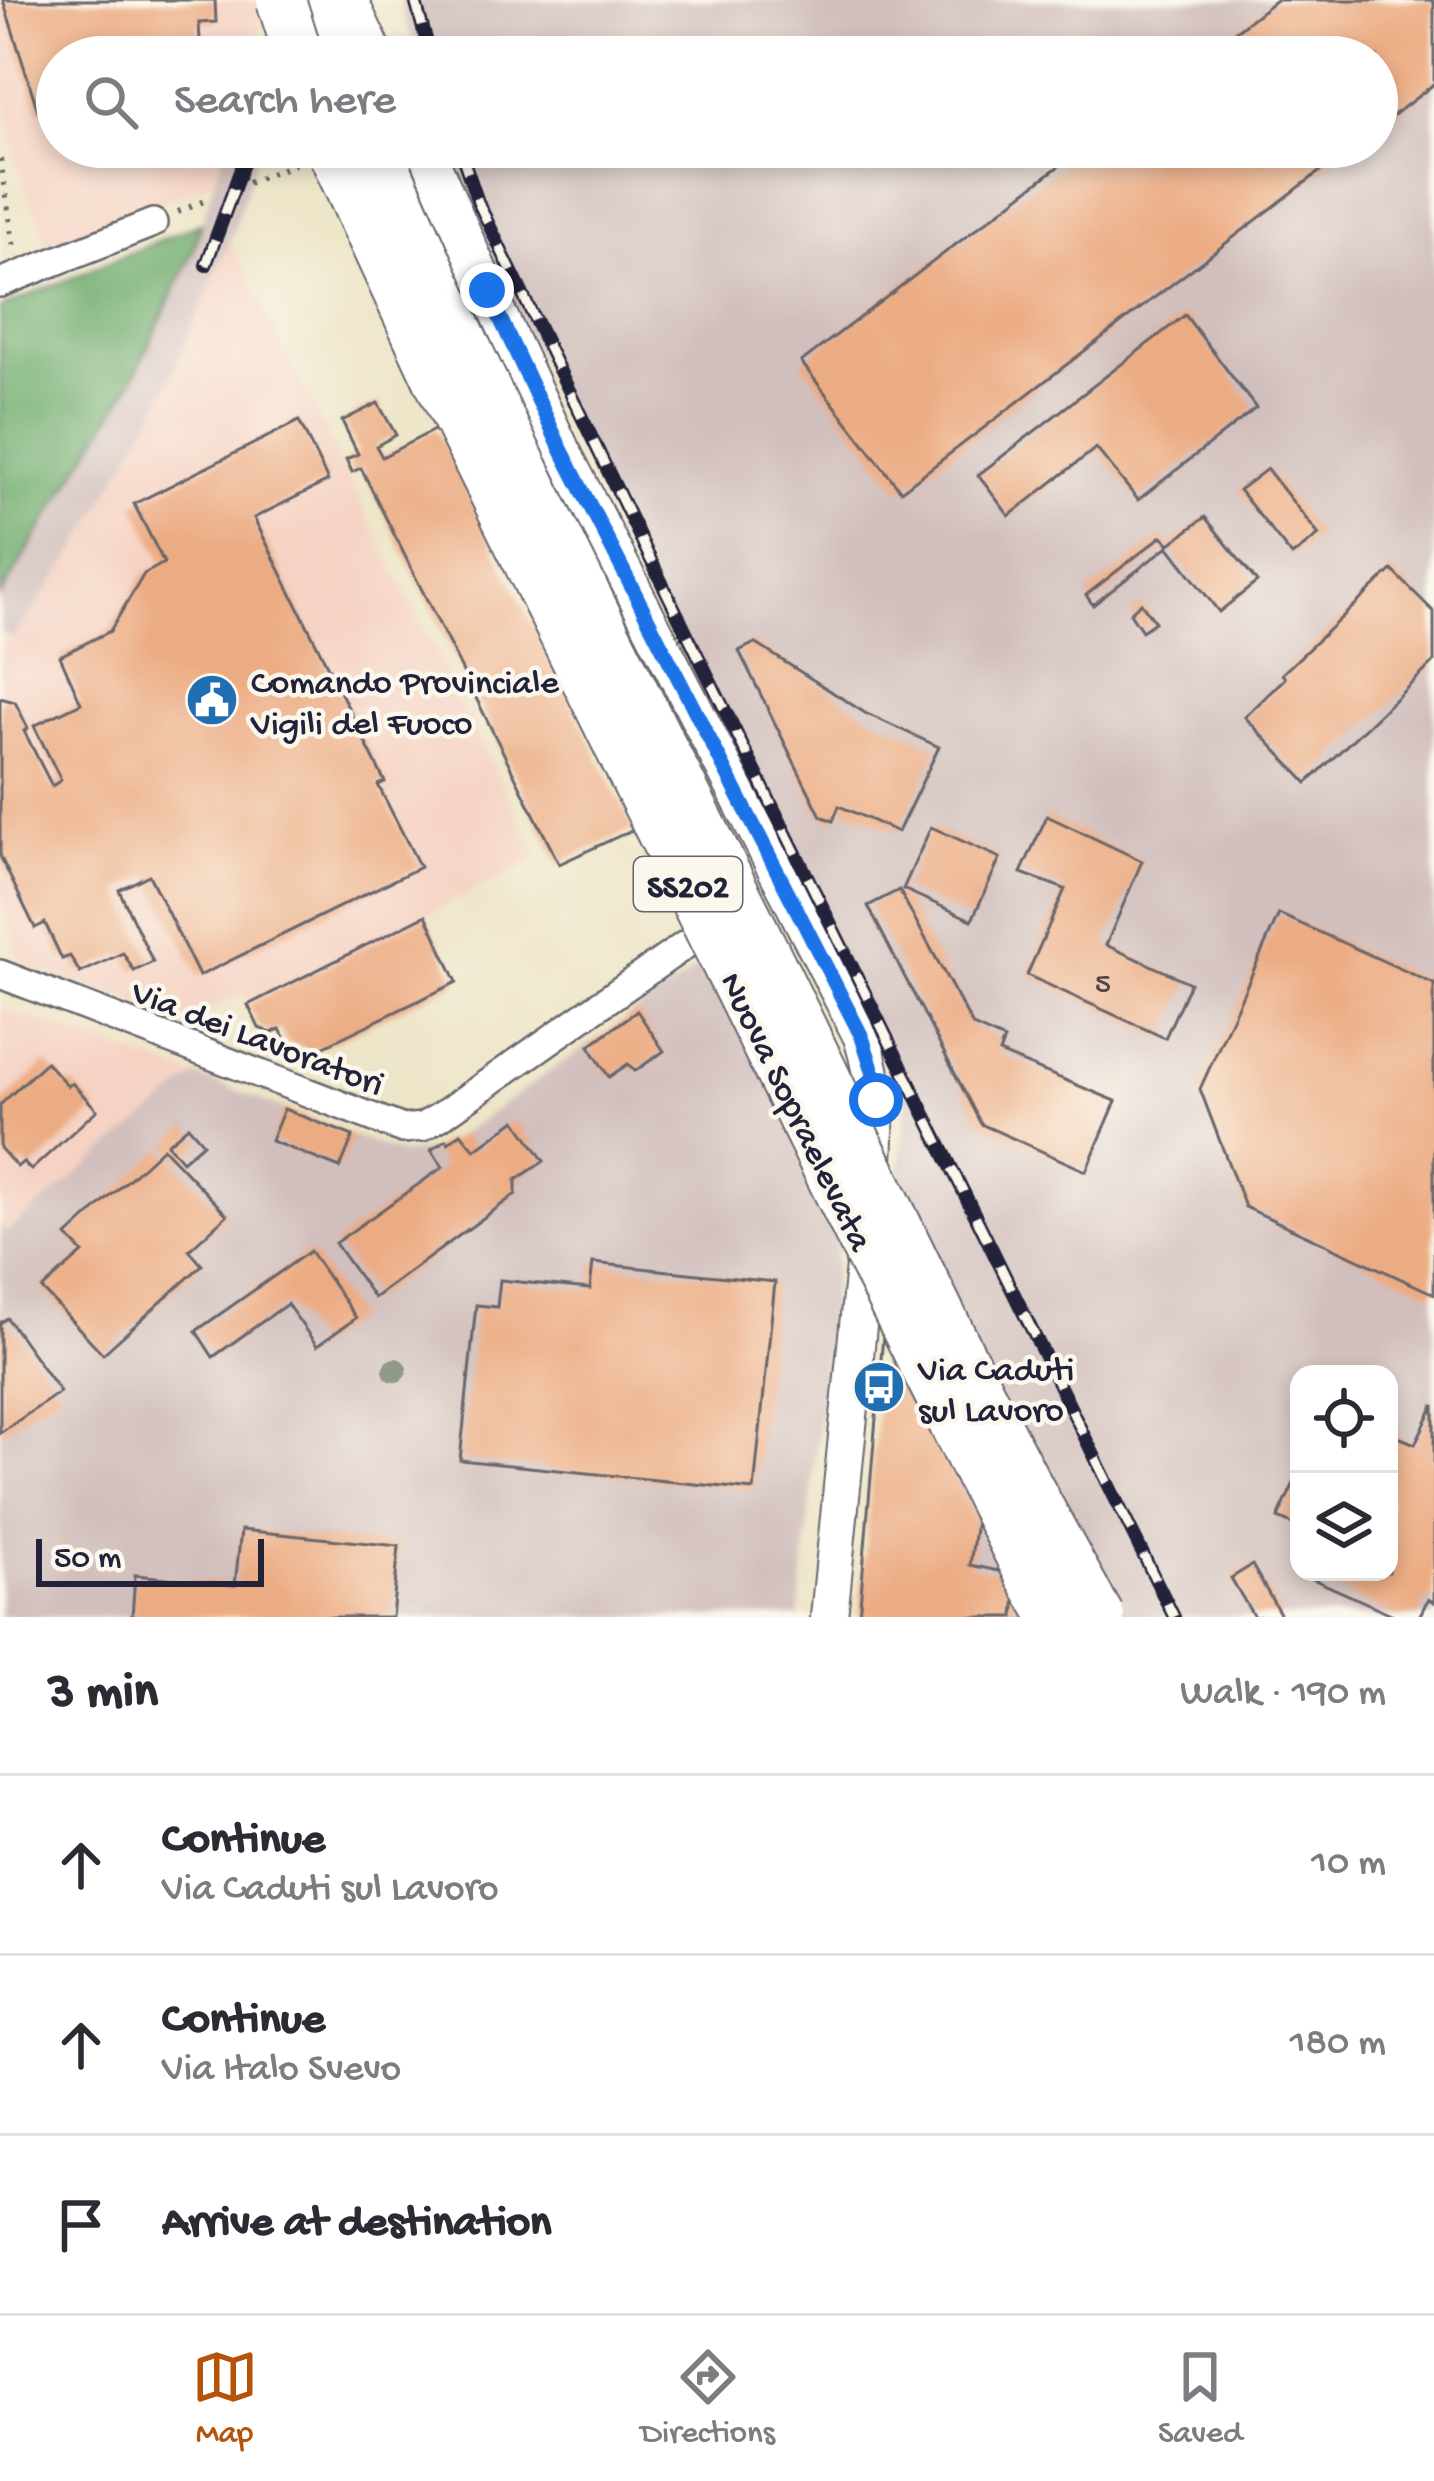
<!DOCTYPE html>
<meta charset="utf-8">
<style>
body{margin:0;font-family:"Gochi Hand",sans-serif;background:#f2f2f3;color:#2b2b33}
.controls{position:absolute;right:36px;bottom:36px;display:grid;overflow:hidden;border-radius:24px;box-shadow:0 6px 18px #0003}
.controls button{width:108px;height:108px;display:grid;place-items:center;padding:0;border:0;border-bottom:3px solid #e1e1e2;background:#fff;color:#2b2b33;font:60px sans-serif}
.scale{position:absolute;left:36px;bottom:30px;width:228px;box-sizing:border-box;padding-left:12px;border:6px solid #22223b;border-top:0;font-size:33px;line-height:42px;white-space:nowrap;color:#22223b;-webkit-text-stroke:9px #fbf7ec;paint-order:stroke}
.stop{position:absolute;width:36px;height:36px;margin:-27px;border:9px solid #1a73e8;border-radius:50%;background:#fff}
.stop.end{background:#1a73e8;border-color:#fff;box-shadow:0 3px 12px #0008}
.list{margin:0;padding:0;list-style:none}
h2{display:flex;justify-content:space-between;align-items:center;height:156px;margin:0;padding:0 48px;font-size:51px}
h2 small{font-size:39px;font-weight:400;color:#7c7c81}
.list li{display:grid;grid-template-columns:78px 1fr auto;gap:36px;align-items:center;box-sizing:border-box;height:180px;padding:0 48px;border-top:3px solid #e1e1e2}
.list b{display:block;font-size:45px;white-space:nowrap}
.list p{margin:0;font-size:39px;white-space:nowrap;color:#7c7c81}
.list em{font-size:39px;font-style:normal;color:#7c7c81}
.icon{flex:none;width:66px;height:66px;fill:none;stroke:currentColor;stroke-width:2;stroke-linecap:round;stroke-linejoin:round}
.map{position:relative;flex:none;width:1434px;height:1617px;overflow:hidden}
.search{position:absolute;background:#fff;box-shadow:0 6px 18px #0003;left:36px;right:36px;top:36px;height:132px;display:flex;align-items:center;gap:30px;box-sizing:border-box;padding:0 42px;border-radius:66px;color:#7c7c81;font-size:45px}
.sheet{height:696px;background:#fff}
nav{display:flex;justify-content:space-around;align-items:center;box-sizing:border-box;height:168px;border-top:3px solid #e1e1e2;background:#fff;font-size:33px;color:#7c7c81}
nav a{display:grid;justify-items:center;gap:6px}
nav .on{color:#b45309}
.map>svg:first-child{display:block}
.built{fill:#f5d2c3}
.industrial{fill:#d1bfbd;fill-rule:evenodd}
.forest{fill:#6caa6c;stroke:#476654;stroke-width:3}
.building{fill:#ecac83}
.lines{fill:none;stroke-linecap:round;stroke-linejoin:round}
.street-casing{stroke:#69666c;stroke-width:32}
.secondary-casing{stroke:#69666c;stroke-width:40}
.highway-casing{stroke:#69666c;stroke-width:52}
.path{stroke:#69666c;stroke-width:6;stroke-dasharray:3 9;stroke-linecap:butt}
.street{stroke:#fff;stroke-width:27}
.secondary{stroke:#fff;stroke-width:36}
.highway{stroke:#fff;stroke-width:48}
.rail-casing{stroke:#22223b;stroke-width:14}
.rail{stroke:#fbf7ec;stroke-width:9;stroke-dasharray:27;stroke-linecap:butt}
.highway-bridge-casing{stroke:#69666c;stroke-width:52;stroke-linecap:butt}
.highway-bridge{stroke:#fff;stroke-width:48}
.tree{fill:#919987}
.route{stroke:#1a73e8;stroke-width:15}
.labels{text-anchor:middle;stroke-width:9;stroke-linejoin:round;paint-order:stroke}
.number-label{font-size:30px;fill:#54444d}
.shield{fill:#fbf7ec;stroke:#636270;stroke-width:3}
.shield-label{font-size:33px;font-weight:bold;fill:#22223b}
.poi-label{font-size:36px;fill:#22223b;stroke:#fbf7ec;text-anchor:start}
.street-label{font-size:36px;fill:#22223b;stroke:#fbf7ec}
</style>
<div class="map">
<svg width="1434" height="1617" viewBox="0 0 1434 1617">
<rect width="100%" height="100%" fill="#fbf7ec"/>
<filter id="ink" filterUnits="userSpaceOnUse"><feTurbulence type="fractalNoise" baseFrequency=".00833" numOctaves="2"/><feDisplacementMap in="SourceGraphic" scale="24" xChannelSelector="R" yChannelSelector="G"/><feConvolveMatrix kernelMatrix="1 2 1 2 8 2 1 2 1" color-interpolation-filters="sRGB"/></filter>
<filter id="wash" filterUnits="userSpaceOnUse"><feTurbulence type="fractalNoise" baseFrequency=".004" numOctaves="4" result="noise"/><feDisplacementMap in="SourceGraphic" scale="48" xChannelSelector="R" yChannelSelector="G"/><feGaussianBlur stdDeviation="2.7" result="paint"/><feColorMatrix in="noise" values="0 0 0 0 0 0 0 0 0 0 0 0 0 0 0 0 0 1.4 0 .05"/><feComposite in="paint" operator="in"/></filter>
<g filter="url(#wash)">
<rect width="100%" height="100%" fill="#ede5c7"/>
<g class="built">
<path d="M0 0H269L253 57H57V147H225L215 182 48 244 16 161 0 72Z"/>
<path d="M230 241 539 858 248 1005 245 996 198 1012 195 1025 21 963 0 894V645L13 639 79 546 160 400Z"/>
<path d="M0 1008 197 1076 6 1232 0 1226Z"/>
</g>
<g class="industrial">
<path d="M400 0H1434V1617H1014L1004 1572 970 1565 976 1520 883 1336 906 1106 733 760 463 199 446 147H1377V57H417ZM1299 1374H1389V1572H1299Z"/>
<path d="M225 147H260L230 241 160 401 79 546 13 639 0 631V596L129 387 193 251Z"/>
<path d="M757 927 844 1173 799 1617H0V1226L7 1232 197 1076 402 1154 431 1150 446 1140 449 1142Z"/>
</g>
<path class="forest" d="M201 223 193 251 129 387 0 596V308Z"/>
<g id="blocks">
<g class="building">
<path d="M3 0H215L216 22 199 23 201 57H57V109L38 111Z"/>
<path d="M1276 0H1432L1434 3V84L1377 128V57H1202Z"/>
<path d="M1084 147H1352L901 491 801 362Z"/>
<path d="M1185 315 1256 408 1138 500 1096 448 1009 516 978 475Z"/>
<path d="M378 403 396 435 376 446 382 457 436 429 634 829 559 864 361 468 352 472 346 459 358 454 342 421Z"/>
<path d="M299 421 328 481 254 518 385 782 378 785 420 867 199 976 149 875 119 890 153 962 134 971 123 953 80 973 70 956 62 959 45 923 35 928 0 856V698L15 702 28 728 24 731 52 786 61 780 34 726 81 703 60 656 110 631 144 574 164 563 134 504Z"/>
<path d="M1267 469 1319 535 1292 556 1239 490Z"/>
<path d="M1205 517 1257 582 1219 612 1168 546 1093 605 1086 595 1162 536 1170 544Z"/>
<path d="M1392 570 1434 612V662L1307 783 1245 717 1285 678 1282 674Z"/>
<path d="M1141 603 1155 622 1142 631 1130 613Z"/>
<path d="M755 643 865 713 939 747 898 832 839 806 833 821 821 816 739 651Z"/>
<path d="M1047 816 1142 861 1106 945 1190 983 1165 1038 1027 975 1065 889 1021 873Z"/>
<path d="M931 827 1000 858 972 920 903 889Z"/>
<path d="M899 890 973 1026 1004 1040 999 1053 1116 1101 1086 1171 981 1124 868 906Z"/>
<path d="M1279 914 1434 984V1294L1245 1207 1200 1089Z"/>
<path d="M426 915 457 982 314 1051 287 1043 280 1029 271 1033 259 1028 248 1005Z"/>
<path d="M637 1011 664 1051 635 1071 628 1064 609 1077 589 1046Z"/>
<path d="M46 1062 68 1086 72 1083 97 1110 31 1170 23 1162 17 1167 0 1148V1105Z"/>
<path d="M284 1109 353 1136 340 1168 271 1141Z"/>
<path d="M516 1120 544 1161 516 1180V1194L374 1298 335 1243 443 1167 431 1150 446 1140 448 1143 461 1133 475 1150Z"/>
<path d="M188 1126 203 1143 182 1161 167 1144Z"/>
<path d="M163 1148 227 1215 189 1250 202 1265 103 1354 42 1289 83 1253 67 1236Z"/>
<path d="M310 1251 356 1318 317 1346 287 1304 213 1357 196 1331Z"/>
<path d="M593 1263 775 1282 754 1490 460 1460 476 1305 497 1307 500 1280 590 1289Z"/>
<path d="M7 1318 60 1392 0 1433V1323Z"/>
<path d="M883 1336 976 1521 970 1565 1004 1572 1016 1594 1014 1617H859Z"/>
<path d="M1434 1405V1602L1428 1599 1419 1617H1398L1306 1576 1308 1572H1389V1433L1415 1444Z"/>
<path d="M1299 1472V1527L1278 1518Z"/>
<path d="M241 1530 399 1546 392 1617H132L135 1575 235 1585Z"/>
<path d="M1252 1565 1282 1617H1254L1231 1578Z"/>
</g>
</g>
</g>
<g filter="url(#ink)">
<use href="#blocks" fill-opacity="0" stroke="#69666c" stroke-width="3"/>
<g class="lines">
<g class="street-casing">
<g id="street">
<path d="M0 283 153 223"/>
<path d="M0 974 403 1129 422 1127 441 1116 718 922"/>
</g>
</g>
<g class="secondary-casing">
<g id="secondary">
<path d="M349 0 376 57"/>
<path d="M425 147 487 290 560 447 862 1037C877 1085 877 1124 873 1174"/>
<path d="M829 1617 866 1246"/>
</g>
</g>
<g class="highway-casing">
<path id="highway" d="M323 0 342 57"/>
</g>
<g class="path">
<path d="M0 159 14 248"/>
<path d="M248 183 295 164"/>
<path d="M178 212 209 199"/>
</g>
<use href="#street" class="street"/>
<use href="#secondary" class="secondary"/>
<use href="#highway" class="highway"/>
<g class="rail-casing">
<g id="rail">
<path d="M415 0 431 57"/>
<path d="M274 57 284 0"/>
<path d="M459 147 478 202 660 579 1174 1617"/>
<path d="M206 265 249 147"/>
</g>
</g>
<use href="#rail" class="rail"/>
<g class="highway-bridge-casing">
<g id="highway-bridge">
<path d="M281 0 299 57"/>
<path d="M330 147 437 378 920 1357 1029 1574 1054 1617"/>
<path d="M377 147C494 422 633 687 766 954 875 1176 977 1403 1100 1617"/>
</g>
</g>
<use href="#highway-bridge" class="highway-bridge"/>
</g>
<circle class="tree" cx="395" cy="1370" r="12"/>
</g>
<g class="lines" filter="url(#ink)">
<path class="route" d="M487 290 560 447 862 1037 873 1071 876 1100"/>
</g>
<defs>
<g id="civic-disc" transform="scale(2.7)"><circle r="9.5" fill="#1f6fb2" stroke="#fbf7ec"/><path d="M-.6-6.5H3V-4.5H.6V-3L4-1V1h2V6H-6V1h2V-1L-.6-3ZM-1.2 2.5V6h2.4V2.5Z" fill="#fff"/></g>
<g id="bus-disc" transform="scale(2.7)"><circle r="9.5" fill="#1f6fb2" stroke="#fbf7ec"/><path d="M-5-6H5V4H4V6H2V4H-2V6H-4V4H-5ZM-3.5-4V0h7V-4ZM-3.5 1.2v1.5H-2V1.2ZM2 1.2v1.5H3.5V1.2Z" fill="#fff"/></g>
</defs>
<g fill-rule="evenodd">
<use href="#civic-disc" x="212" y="700"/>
<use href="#bus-disc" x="879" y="1387"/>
</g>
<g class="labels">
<g class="number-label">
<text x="1103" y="992">5</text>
</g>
<rect class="shield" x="634" y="857" width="108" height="54" rx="9"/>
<g class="shield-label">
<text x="688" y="896">SS202</text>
</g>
<g class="poi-label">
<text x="251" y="692">Comando Provinciale<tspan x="251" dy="41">Vigili del Fuoco</tspan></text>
<text x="918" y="1379">Via Caduti<tspan x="918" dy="41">sul Lavoro</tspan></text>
</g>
<g class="street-label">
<text transform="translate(259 1035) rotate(21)" y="13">Via dei Lavoratori</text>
<text transform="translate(799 1110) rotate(64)" y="13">Nuova Sopraelevata</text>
</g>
</g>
</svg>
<div class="controls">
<button><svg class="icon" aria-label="locate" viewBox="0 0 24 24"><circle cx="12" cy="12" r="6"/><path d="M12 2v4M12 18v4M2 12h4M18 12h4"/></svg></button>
<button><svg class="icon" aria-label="layers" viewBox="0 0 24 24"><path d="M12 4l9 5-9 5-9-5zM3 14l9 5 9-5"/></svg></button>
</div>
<div class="scale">50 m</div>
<div class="stop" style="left:876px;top:1100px"></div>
<div class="stop end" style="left:487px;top:290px"></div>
<div class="search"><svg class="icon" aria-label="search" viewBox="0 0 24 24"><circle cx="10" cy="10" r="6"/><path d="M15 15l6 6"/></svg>Search here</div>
</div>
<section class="sheet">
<h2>3 min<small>Walk · 190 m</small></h2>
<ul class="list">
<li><svg class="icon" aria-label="ahead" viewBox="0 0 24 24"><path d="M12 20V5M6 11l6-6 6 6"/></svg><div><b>Continue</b><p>Via Caduti sul Lavoro</p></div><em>10 m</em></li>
<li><svg class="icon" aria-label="ahead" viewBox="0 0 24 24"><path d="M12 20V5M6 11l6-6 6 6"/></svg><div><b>Continue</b><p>Via Italo Svevo</p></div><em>180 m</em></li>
<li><svg class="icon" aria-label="arrive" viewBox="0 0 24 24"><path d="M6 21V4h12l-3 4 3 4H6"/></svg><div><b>Arrive at destination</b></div></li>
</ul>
</section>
<nav>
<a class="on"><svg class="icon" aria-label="map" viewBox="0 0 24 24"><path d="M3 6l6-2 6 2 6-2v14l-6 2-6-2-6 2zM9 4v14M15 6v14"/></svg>Map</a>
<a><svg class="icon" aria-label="directions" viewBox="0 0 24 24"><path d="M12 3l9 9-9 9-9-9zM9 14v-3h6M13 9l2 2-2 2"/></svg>Directions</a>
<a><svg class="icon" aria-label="saved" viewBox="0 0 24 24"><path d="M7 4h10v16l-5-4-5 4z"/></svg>Saved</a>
</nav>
